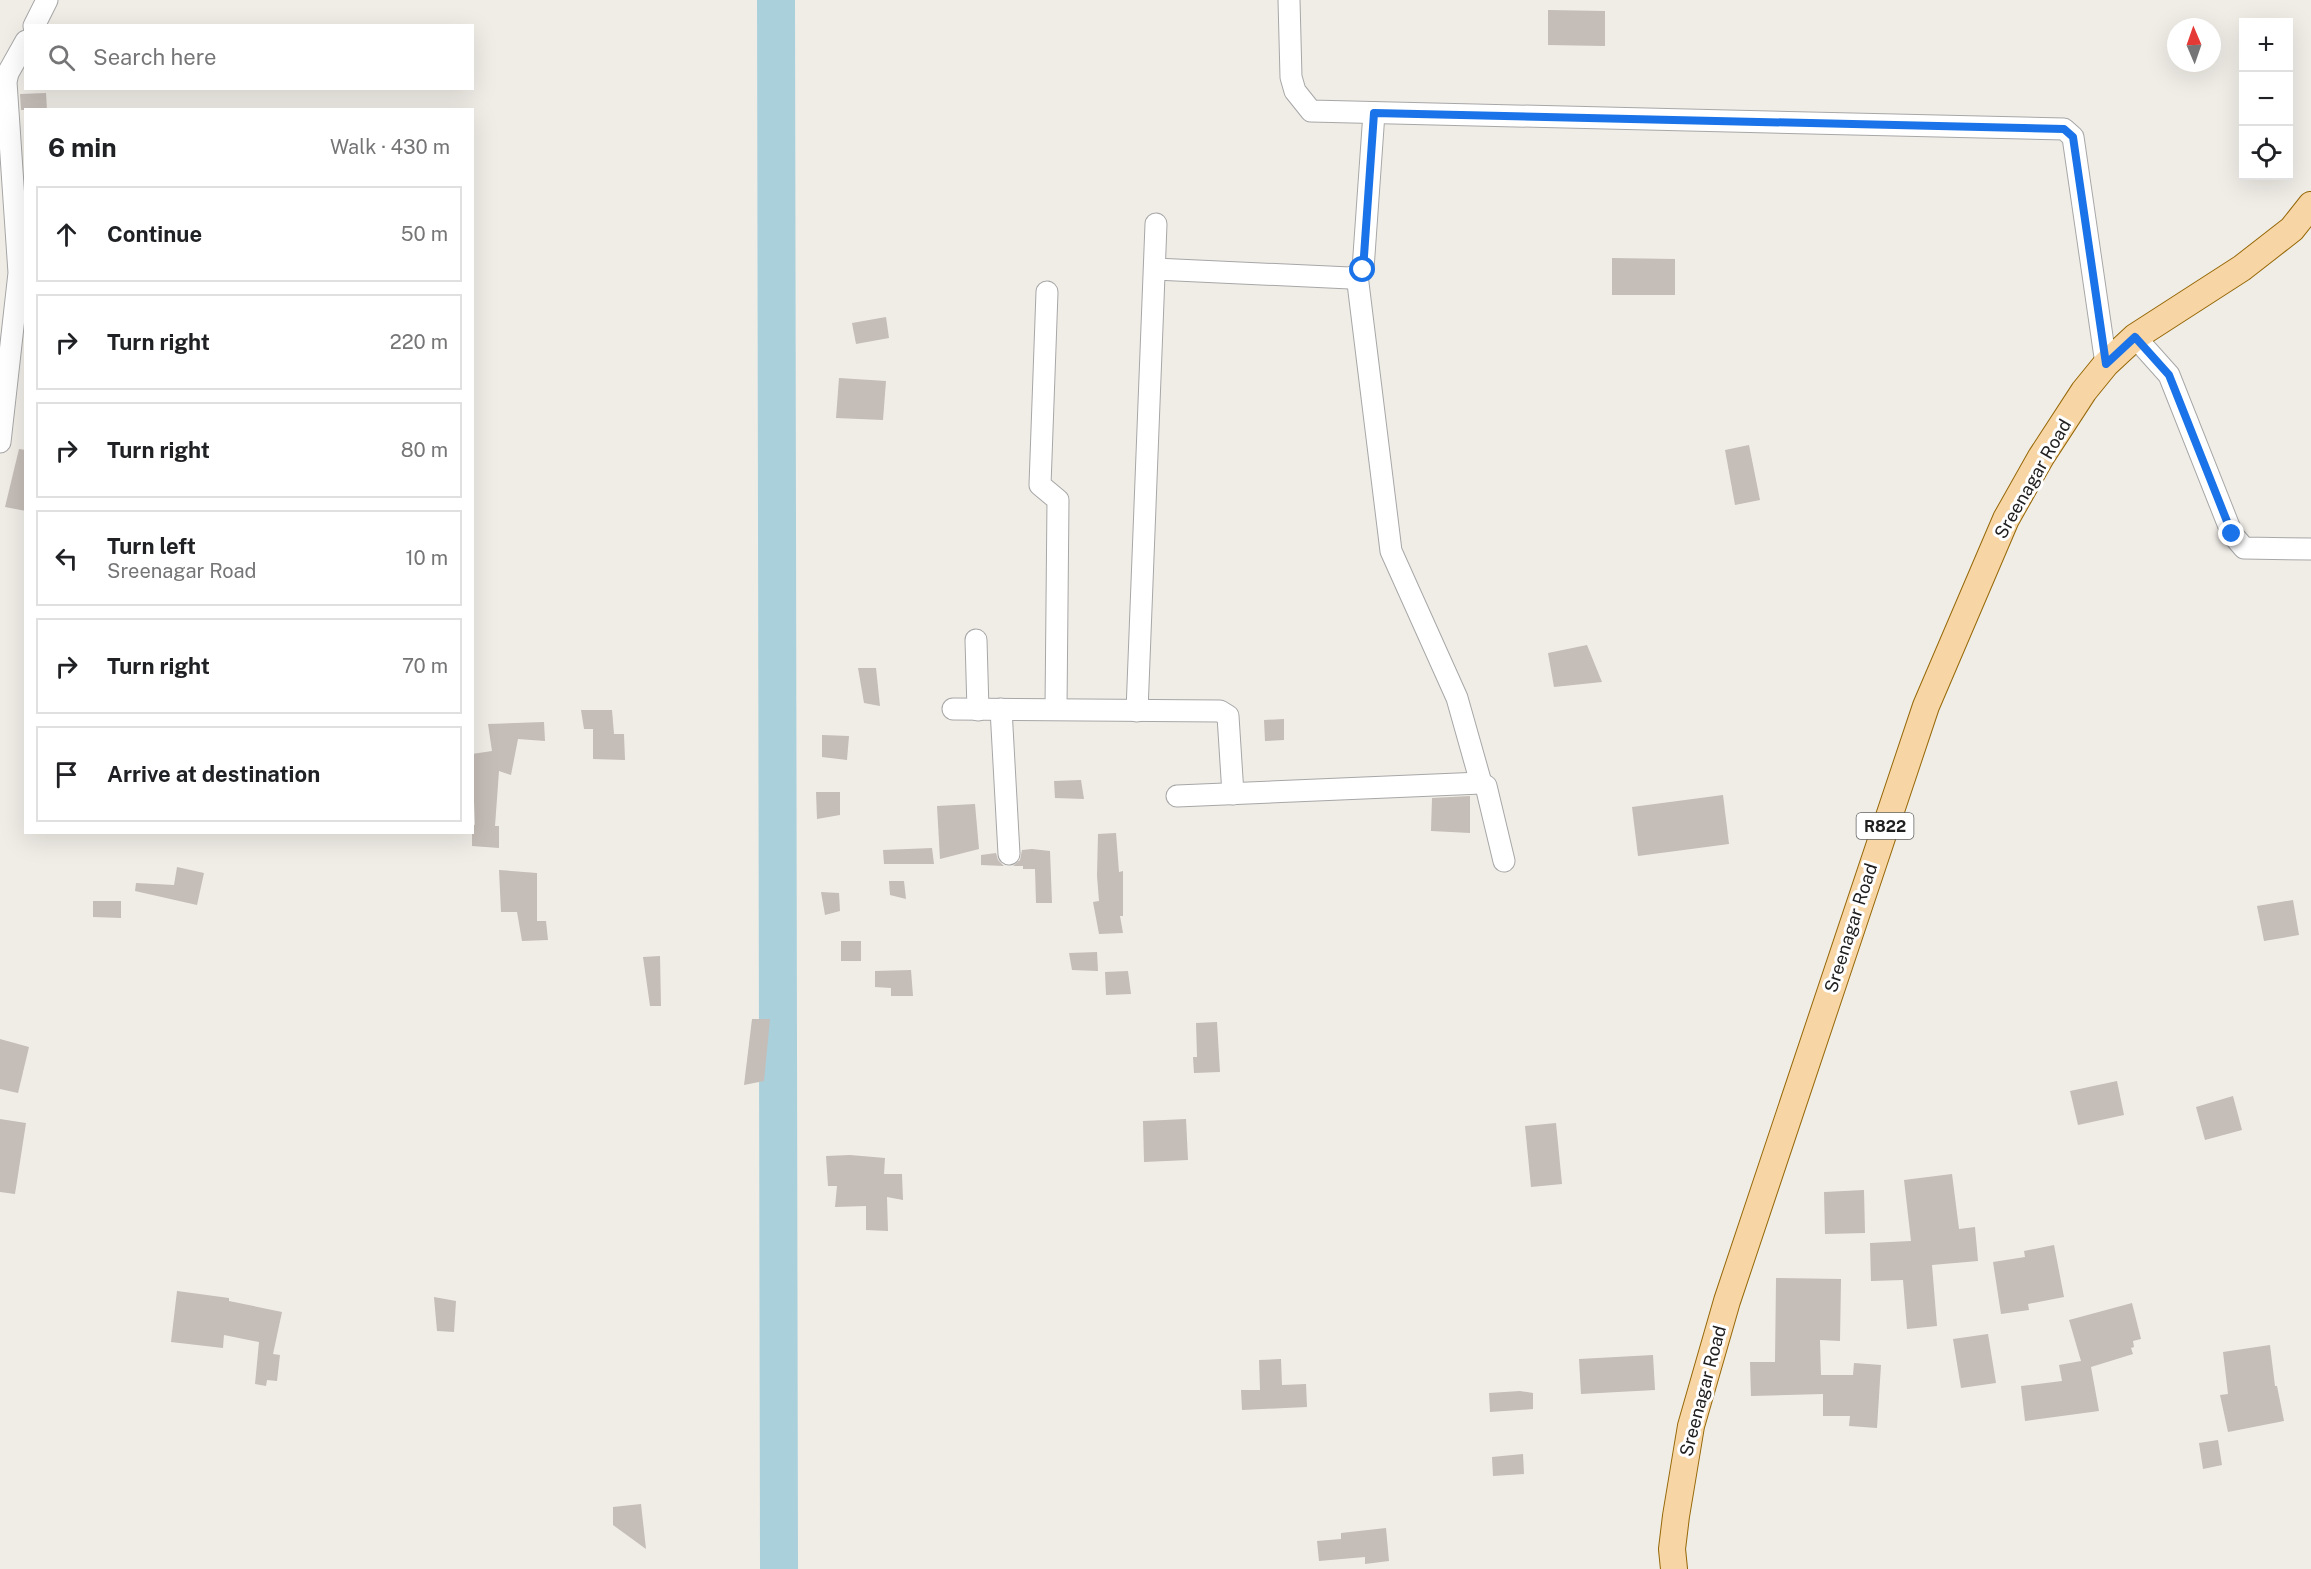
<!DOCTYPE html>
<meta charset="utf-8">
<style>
body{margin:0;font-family:"Public Sans",sans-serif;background:#f2f2f2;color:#202124}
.controls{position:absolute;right:18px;top:18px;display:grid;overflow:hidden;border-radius:0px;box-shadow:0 6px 24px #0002}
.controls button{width:54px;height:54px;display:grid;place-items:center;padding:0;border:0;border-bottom:2px solid #e0e0e0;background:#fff;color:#202124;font:30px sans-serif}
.compass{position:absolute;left:2167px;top:18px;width:54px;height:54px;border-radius:50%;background:#fff;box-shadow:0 6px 24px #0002;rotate:358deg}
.stop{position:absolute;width:18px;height:18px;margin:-14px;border:4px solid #1a73e8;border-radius:50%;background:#fff}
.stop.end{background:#1a73e8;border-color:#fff;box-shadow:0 2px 6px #0008}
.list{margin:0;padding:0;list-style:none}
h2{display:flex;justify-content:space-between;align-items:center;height:78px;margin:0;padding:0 24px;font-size:26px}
h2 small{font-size:20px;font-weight:400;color:#757577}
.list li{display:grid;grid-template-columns:39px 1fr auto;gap:18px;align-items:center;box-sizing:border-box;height:96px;margin:0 12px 12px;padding:0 12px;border:2px solid #e0e0e0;border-radius:0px}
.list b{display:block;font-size:22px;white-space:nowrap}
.list p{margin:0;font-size:20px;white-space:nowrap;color:#757577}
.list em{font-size:20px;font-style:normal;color:#757577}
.icon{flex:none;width:33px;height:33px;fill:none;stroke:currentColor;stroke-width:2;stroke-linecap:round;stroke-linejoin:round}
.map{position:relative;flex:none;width:2311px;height:1569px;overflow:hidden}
.search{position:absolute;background:#fff;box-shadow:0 6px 24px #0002;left:24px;top:24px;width:450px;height:66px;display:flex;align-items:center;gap:15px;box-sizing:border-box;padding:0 21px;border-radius:0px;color:#757577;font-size:22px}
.panel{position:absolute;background:#fff;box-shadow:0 6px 24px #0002;left:24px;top:108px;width:450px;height:726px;border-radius:0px}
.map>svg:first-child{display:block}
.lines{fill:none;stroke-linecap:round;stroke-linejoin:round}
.river{stroke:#aad0dc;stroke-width:38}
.building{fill:#c5bdb7}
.minor-casing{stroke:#a7a7a7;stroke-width:23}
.major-casing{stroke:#956807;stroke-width:28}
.minor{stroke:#fff;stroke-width:21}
.major{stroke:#f8d5a4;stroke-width:26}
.route{stroke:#1a73e8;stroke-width:8}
.labels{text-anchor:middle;stroke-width:6;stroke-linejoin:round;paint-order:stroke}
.shield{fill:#fff;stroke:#636363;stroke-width:1.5}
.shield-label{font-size:16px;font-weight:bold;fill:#202020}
.street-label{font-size:18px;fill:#202020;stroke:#fff}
</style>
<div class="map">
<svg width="2311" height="1569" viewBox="0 0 2311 1569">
<rect width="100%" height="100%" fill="#f0ede7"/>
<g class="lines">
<path class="river" d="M776 0 779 1569"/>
</g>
<g class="building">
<path d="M1548 10 1605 11V46L1548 45Z"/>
<path d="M46 93 47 110H21L20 94Z"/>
<path d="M1612 258 1675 259V295H1612Z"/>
<path d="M886 317 889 338 856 344 852 323Z"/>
<path d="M839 378 886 381 883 420 836 418Z"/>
<path d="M1749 445 1760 500 1735 505 1725 450Z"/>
<path d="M19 449 26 450V511L5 507Z"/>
<path d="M1587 645 1602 682 1554 687 1548 653Z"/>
<path d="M858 668H876L880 706 864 703Z"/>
<path d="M581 710H612L614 734H624L625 760 593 759V729H584Z"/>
<path d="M1284 719V740L1265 741 1264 720Z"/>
<path d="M544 722 545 741 518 739 511 775 499 771 495 826H499V848L472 846V824L475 825 472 754 492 751 488 724Z"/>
<path d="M822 735 849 736 847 760 822 757Z"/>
<path d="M1081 780 1084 799 1055 798 1054 781Z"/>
<path d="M816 792H840V815L817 819Z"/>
<path d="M1723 795 1729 844 1638 856 1632 807Z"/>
<path d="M1470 796V833L1431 831 1432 798Z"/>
<path d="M975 804 979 849 940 859 937 806Z"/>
<path d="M1116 833 1119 872 1123 871V916H1120L1123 933 1099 934 1093 902 1099 901 1097 876 1098 834Z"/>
<path d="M932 848 934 864H884L883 850Z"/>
<path d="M1032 849 1050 851 1052 903H1036L1035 869H1023V866H1013L1020 860 1022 850Z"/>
<path d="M996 853 998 860 1004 866 981 865V855Z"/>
<path d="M177 867 204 873 197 905 135 891 136 883 174 885Z"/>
<path d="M499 870 537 873V921H546L548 940 522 941 517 912H501Z"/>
<path d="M889 881H904L906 899 890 895Z"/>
<path d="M821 892 839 893 840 911 825 915Z"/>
<path d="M2293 900 2299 935 2264 941 2257 906Z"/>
<path d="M93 901H121V918L93 917Z"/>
<rect x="841" y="941" width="20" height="20"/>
<path d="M1097 952 1098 971 1072 970 1069 953Z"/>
<path d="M660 956 661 1006H650L643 957Z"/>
<path d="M911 970 913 996H891V988L875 987V971Z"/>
<path d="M1128 971 1131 994 1106 995 1105 972Z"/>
<path d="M752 1019H770L764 1081 744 1085Z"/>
<path d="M1217 1022 1220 1072 1194 1073 1193 1057H1197L1196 1023Z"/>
<path d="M0 1039 29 1047 18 1093 0 1089Z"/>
<path d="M2117 1081 2124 1115 2078 1125 2070 1091Z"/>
<path d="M2233 1096 2242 1130 2205 1140 2196 1107Z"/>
<path d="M0 1119 26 1123 15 1194 0 1192Z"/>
<path d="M1186 1119 1188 1160 1144 1162 1143 1121Z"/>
<path d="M1556 1123 1562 1184 1531 1187 1525 1126Z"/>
<path d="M850 1155 885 1158 884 1174H902L903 1200 887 1197 888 1231 866 1230V1206L835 1207 837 1186H828L826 1156Z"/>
<path d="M1952 1174 1959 1229 1975 1227 1978 1261 1932 1265 1937 1326 1907 1329 1903 1280 1871 1281 1870 1243 1911 1241 1904 1180Z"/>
<path d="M1864 1190 1865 1233 1825 1234 1824 1192Z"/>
<path d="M2054 1245 2064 1297 2028 1304 2029 1310 2001 1314 1993 1262 2025 1257 2024 1251Z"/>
<path d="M1776 1278 1841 1279 1840 1341 1820 1340 1821 1375H1853L1854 1363 1881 1365 1877 1428 1849 1426 1850 1416H1823V1394L1751 1396 1750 1362H1775Z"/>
<path d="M177 1291 229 1298V1301L282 1312 273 1354 280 1355 277 1381 267 1380 266 1386 255 1384 259 1342 224 1335 223 1348 171 1342Z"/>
<path d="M434 1297 456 1301 454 1332 437 1331Z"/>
<path d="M2132 1303 2141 1339 2133 1341 2134 1347 2131 1348 2133 1354 2091 1367 2099 1411 2025 1421 2021 1386 2062 1381 2059 1365 2081 1361 2069 1320Z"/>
<path d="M1988 1334 1996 1383 1961 1388 1953 1339Z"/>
<path d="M2270 1345 2275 1386H2277L2284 1421 2228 1432 2220 1395 2228 1394 2223 1352Z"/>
<path d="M1653 1355 1655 1390 1581 1394 1579 1359Z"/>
<path d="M1281 1359 1282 1385 1306 1384 1307 1407 1242 1410 1241 1390H1260L1259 1360Z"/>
<path d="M1520 1391 1533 1393V1409L1490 1412 1489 1393Z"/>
<path d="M2218 1440 2222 1465 2203 1469 2199 1443Z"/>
<path d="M1523 1454 1524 1474 1493 1476 1492 1457Z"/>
<path d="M641 1504 646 1549 613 1525V1507Z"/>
<path d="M1386 1528 1389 1561 1365 1564V1557L1319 1561 1317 1541 1341 1539V1533Z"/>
</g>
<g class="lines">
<g class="minor-casing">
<g id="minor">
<path d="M1289 0 1291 77 1295 91 1311 111 2064 129 2073 137 2106 364"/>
<path d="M34 26 47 0"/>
<path d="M1155 269 1350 278 1357 275 1363 269 1374 113"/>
<path d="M1357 275 1391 551 1457 698 1481 783"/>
<path d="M1047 292 1040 485 1058 500 1056 708"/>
<path d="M2135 337 2169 375 2232 534 2244 548 2311 549"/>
<path d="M0 442 19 273 6 82 8 73 26 41"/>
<path d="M976 640 978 710"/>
<path d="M953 709 1220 711 1228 716 1233 794"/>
<path d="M1001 709 1009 854"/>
<path d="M1137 711 1156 224"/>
<path d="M1177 796 1481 783 1486 786 1504 861"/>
</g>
</g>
<g class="major-casing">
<path id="major" d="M1674 1569 1672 1549 1676 1516 1691 1426 1727 1301 1926 706 2006 519 2041 457 2084 391 2106 364 2135 337 2242 268 2292 229 2311 205"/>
</g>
<use href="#minor" class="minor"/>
<use href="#major" class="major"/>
</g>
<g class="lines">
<path class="route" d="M1363 270 1374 113 2064 129 2073 137 2106 364 2135 337 2169 375 2232 534"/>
</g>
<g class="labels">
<rect class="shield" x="1856.5" y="813" width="57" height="26" rx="4.5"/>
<g class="shield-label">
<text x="1885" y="832">R822</text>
</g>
<g class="street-label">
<text transform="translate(2033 479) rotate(-60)" y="6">Sreenagar Road</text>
<text transform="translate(1851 928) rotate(-72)" y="6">Sreenagar Road</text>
<text transform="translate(1703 1391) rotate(-75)" y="6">Sreenagar Road</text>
</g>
</g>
</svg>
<div class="controls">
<button>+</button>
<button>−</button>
<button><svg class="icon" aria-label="locate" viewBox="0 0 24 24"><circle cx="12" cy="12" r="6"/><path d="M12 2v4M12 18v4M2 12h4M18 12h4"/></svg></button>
</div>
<svg class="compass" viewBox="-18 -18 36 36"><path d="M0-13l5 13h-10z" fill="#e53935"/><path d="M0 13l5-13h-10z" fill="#757577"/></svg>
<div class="stop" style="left:1363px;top:270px"></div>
<div class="stop end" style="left:2232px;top:534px"></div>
<div class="search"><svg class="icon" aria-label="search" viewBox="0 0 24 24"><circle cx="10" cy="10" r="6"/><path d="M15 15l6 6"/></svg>Search here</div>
<section class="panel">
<h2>6 min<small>Walk · 430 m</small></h2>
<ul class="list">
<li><svg class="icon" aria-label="ahead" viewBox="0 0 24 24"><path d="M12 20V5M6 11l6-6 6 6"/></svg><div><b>Continue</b></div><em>50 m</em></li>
<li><svg class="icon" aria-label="right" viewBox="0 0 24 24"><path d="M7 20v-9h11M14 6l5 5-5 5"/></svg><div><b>Turn right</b></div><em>220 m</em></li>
<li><svg class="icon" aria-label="right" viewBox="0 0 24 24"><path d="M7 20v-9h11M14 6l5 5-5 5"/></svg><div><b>Turn right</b></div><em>80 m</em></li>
<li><svg class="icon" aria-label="left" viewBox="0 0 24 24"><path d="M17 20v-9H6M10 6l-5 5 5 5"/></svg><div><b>Turn left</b><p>Sreenagar Road</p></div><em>10 m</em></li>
<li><svg class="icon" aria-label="right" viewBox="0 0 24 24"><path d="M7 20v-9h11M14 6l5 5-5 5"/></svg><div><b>Turn right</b></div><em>70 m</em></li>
<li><svg class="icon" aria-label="arrive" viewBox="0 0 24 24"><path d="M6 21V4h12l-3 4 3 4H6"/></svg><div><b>Arrive at destination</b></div></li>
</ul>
</section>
</div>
